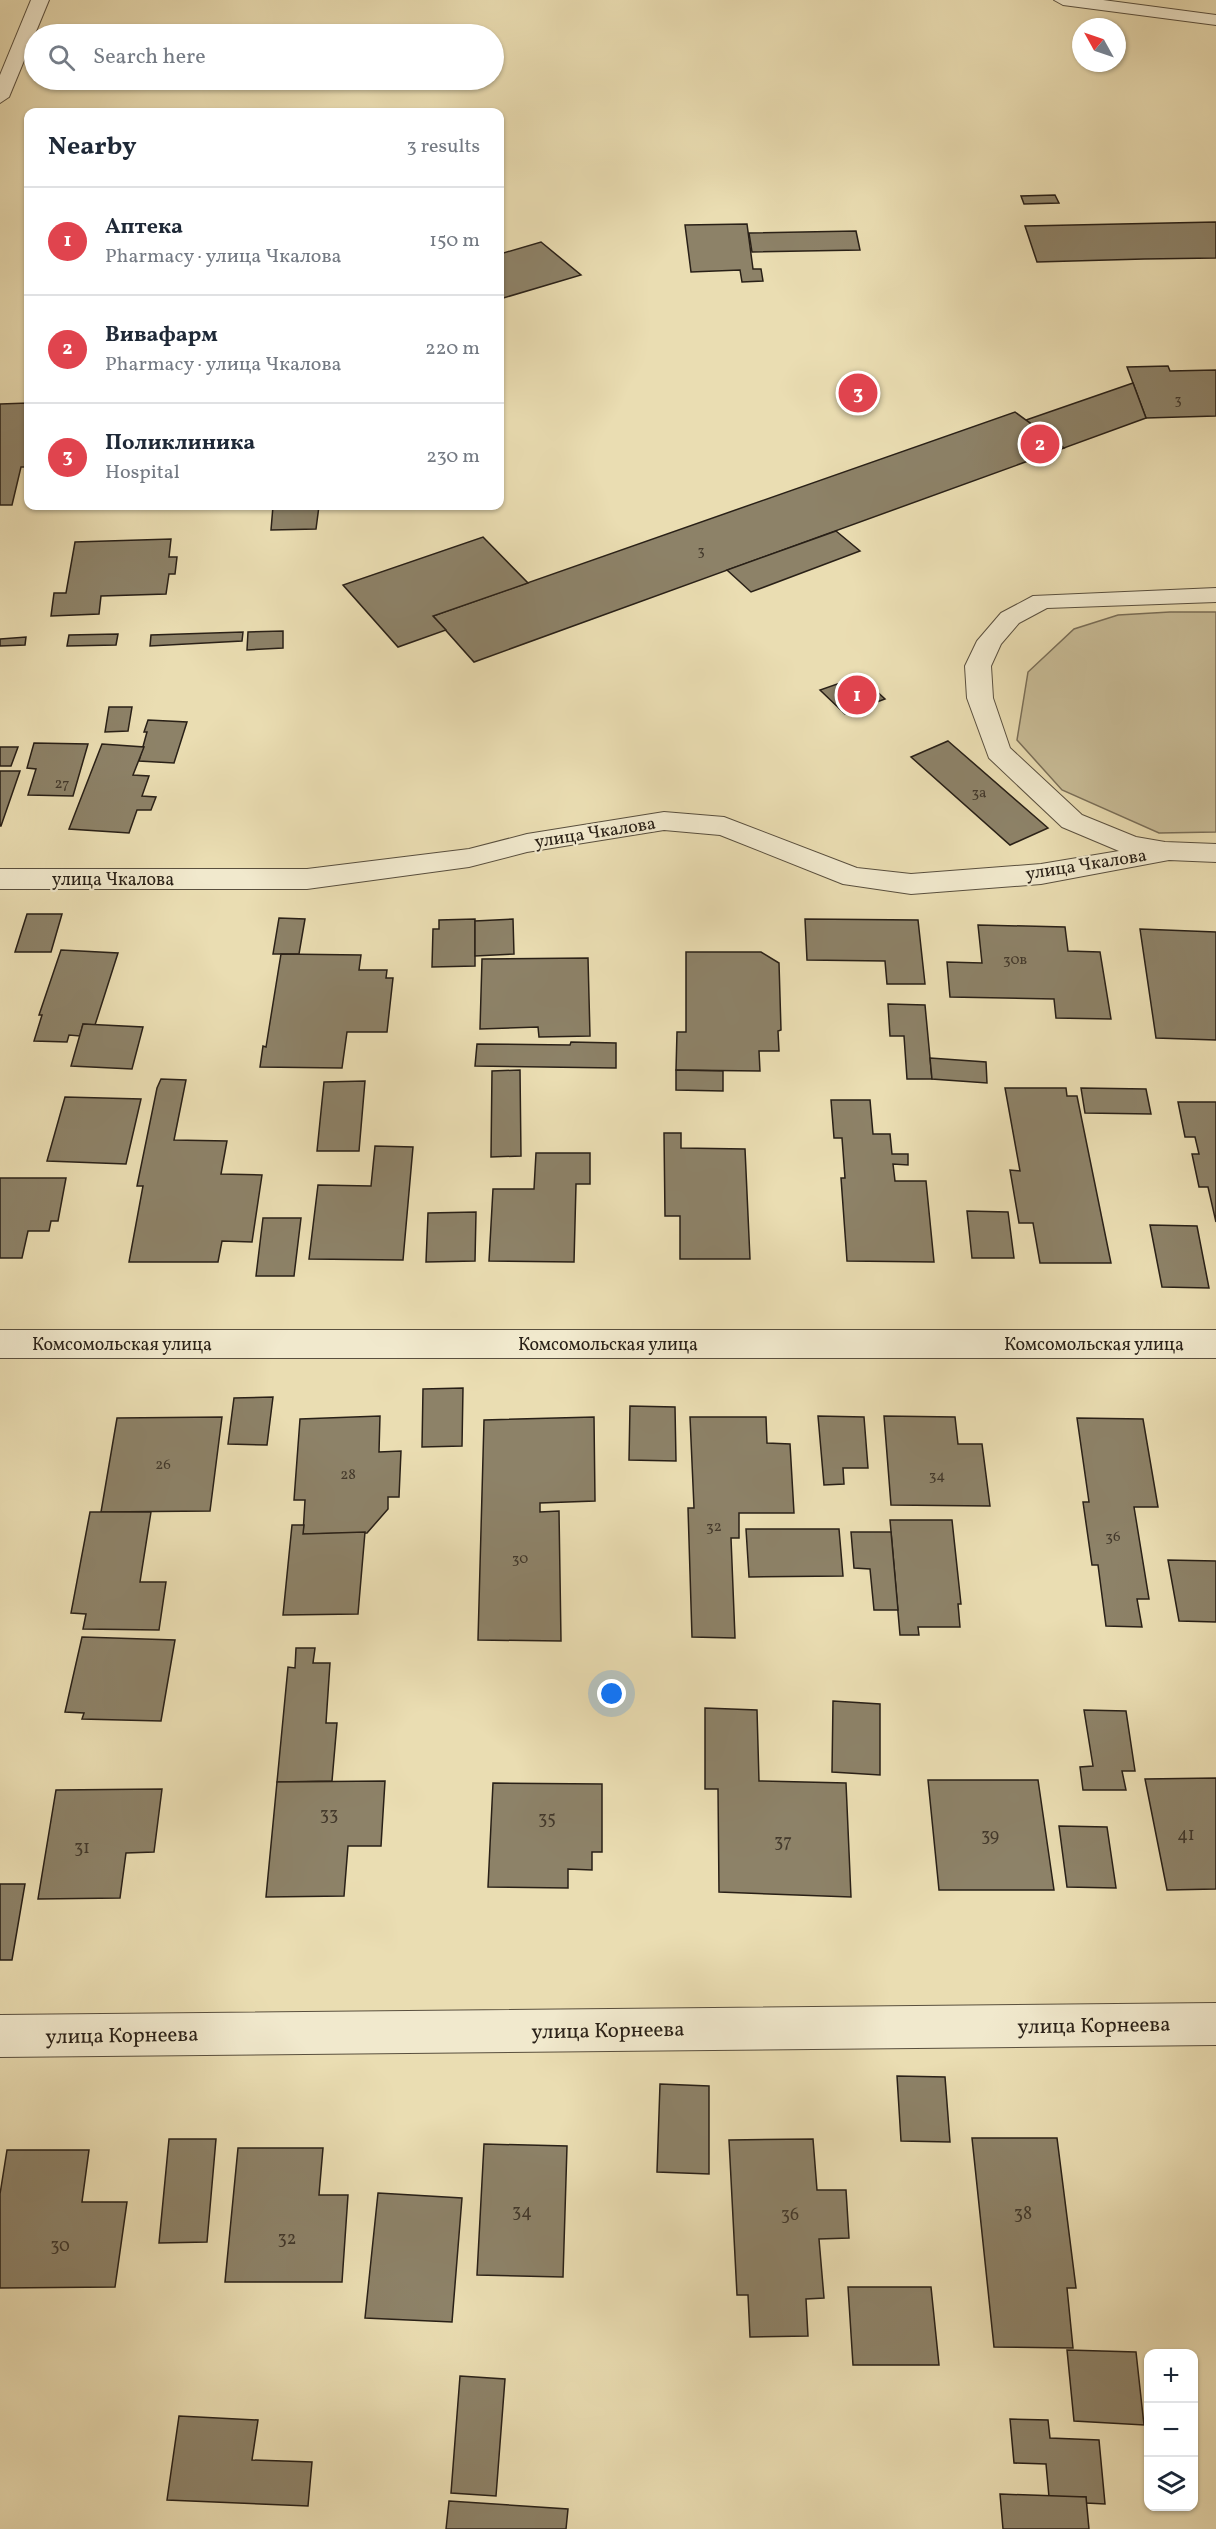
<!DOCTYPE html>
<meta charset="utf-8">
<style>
body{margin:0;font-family:Vollkorn,serif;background:#f6f6f7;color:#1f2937}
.controls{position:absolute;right:18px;bottom:18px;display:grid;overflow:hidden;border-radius:12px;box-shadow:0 2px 4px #0004}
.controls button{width:54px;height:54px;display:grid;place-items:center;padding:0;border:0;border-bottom:2px solid #e0e1e3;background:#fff;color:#1f2937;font:30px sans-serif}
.compass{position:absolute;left:1072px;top:18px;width:54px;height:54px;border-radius:50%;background:#fff;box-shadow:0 2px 4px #0004;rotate:310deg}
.you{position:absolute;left:612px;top:1694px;width:21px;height:21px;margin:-15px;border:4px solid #fff;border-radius:50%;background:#1a73e8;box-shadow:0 0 0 9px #1a73e833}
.badge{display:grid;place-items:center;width:39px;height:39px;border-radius:50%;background:#8f2418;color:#fff;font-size:20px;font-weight:700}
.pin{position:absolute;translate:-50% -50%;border:3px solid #fff;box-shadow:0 2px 6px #0006}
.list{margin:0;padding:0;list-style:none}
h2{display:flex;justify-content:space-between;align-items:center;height:78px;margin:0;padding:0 24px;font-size:26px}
h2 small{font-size:20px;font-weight:400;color:#747a83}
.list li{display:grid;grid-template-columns:39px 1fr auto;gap:18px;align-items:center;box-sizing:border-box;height:108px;padding:0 24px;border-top:2px solid #e0e1e3}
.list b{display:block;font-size:22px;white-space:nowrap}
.list p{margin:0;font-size:20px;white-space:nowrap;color:#747a83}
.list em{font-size:20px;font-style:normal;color:#747a83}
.icon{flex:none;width:33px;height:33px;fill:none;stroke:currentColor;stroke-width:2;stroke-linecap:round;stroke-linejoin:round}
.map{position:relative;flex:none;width:1216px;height:2529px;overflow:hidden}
.search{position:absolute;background:#fff;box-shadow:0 2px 4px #0004;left:24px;top:24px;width:480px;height:66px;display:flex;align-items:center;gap:15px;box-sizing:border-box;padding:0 21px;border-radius:33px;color:#747a83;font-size:22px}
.panel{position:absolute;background:#fff;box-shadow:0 2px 4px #0004;left:24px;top:108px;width:480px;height:402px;border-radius:12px}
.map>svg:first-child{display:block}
.green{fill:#c9bd98;stroke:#796e58;stroke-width:1.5}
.building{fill:#8d8268;stroke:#292017;stroke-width:1.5}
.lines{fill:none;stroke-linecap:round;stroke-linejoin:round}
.minor-casing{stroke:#594f3e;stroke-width:2}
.minor{fill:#f1e9cd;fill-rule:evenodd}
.labels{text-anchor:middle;stroke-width:4.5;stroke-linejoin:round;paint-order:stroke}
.far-number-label{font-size:14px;fill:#42382b}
.number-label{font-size:15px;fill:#42382b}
.street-label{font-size:18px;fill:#292017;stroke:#f1e9cd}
.near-number-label{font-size:18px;fill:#42382b}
.near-street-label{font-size:21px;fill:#292017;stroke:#f1e9cd}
</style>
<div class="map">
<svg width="1216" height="2529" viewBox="0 0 1216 2529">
<rect width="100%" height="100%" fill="#eaddb2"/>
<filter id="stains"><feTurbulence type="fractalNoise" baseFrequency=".00333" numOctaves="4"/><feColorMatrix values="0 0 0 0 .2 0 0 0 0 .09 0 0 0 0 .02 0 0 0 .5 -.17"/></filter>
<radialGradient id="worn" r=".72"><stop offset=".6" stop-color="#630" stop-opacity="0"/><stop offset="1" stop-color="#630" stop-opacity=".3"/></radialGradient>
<path class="green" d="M1170 612H1216V832L1159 833 1062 790 1017 740 1028 672 1074 629 1118 615Z"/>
<g class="building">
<path d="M1055 195 1059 203 1024 204 1021 196Z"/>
<path d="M1216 222V258L1144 259 1037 262 1025 226Z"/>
<path d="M747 224 753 269H761L763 281 742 282 740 270 691 272 685 225Z"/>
<path d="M856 231 860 250 752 252 749 233Z"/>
<path d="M541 242 581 275 500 299V254Z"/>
<path d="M1168 366 1170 371 1216 370V416L1146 418 1127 367Z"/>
<path d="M1133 383 1146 418 1064 448 1026 420Z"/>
<path d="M28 403V467H21L12 505H0V404Z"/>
<path d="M1015 412 1064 448 474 662 433 616Z"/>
<path d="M273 506H319L316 529 271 530Z"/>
<path d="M836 531 860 551 751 592 727 570Z"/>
<path d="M483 537 528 583 433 616 446 630 398 647 343 585Z"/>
<path d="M171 539 169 557H177L175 574H169L166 594 101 596 99 614 51 616 54 593H66L75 542Z"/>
<path d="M283 631V648L247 650 248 632Z"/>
<path d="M243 632 242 641 150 646 151 635Z"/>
<path d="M118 634 116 645 67 646 69 635Z"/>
<path d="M26 637 25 645 0 646V639Z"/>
<path d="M860 676 885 699 845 714 820 690Z"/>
<path d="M109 707H132L128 731 105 732Z"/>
<path d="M148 720 187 722 174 763 139 761 147 732H144Z"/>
<path d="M948 741 1048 828 1010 845 911 757Z"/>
<path d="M34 743 88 744 73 796 28 795 36 769 27 768Z"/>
<path d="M102 744 144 747 133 775 149 776 142 796 156 797 151 810H137L129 833 69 829Z"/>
<path d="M0 747H18L11 766H0Z"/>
<path d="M0 771H20L1 826H0Z"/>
<path d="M27 914H62L51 952H15Z"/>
<path d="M279 918 305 919 299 954H273Z"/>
<path d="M475 919V966L432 967 433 929H439V920Z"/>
<path d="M513 919 514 954 475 956V921Z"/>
<path d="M805 919 918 920 925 984H887L885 961 807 960Z"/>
<path d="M978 925 1065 927 1068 951 1100 952 1111 1019 1056 1018 1054 999 950 997 947 962 982 963Z"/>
<path d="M1140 929 1216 932V1040L1156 1038Z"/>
<path d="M61 950 118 953 95 1025 83 1024 80 1036 69 1035 67 1042 34 1041 42 1015H39Z"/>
<path d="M686 952H761L779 963 781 1030 778 1031 779 1051H759L760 1071 676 1070 677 1032H686Z"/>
<path d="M281 954 361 955 359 970H387L386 978H393L387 1032H347L342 1068 260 1067 263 1046 266 1047Z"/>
<path d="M588 958 590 1036 539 1037 538 1027 480 1029 482 959Z"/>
<path d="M888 1004 925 1005 932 1079H907L904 1036H890Z"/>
<path d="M83 1024 143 1027 132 1069 71 1066Z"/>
<path d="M571 1042 616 1043V1068L475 1066 477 1044 570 1045Z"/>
<path d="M930 1058 986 1062 987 1083 932 1079Z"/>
<path d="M520 1070 521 1156 491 1157 492 1071Z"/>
<path d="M676 1070 723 1071V1091L676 1090Z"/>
<path d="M161 1079 186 1080 174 1140 227 1141 221 1174 262 1175 252 1242 222 1241 218 1262H129L143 1186H137L157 1088Z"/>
<path d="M365 1081 359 1151H317L324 1082Z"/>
<path d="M1005 1088H1066L1067 1096H1077L1111 1263H1040L1033 1223H1019L1010 1170 1020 1171Z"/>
<path d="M1081 1088 1146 1089 1151 1114 1085 1113Z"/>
<path d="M65 1097 141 1099 126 1164 47 1161Z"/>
<path d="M831 1100H870L873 1134H890L892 1154H908V1165L893 1164 895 1181H926L934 1262 847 1261 841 1178H845L842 1138H834Z"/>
<path d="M1178 1102H1216V1222L1208 1187H1199L1192 1154H1199L1195 1137H1185Z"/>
<path d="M664 1133H681V1148L745 1149 750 1259H680V1216H665Z"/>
<path d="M375 1146 413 1147 403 1260 309 1259 318 1185 371 1186Z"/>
<path d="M536 1153H590V1184H576L574 1262 489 1261 493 1189H534Z"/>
<path d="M0 1178H66L58 1221H51L49 1231H28L22 1258H0Z"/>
<path d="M967 1211 1008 1212 1014 1258H972Z"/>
<path d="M476 1212 475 1261 426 1262 428 1213Z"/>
<path d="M263 1218H301L294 1276H256Z"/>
<path d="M1150 1225 1197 1226 1209 1288 1162 1287Z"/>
<path d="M463 1388 462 1446 422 1447 423 1389Z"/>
<path d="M273 1397 267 1445 228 1444 234 1398Z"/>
<path d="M630 1406 675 1407 676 1461 629 1460Z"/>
<path d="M380 1416 379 1452 401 1451 399 1497H388V1509L367 1533 303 1534 305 1500H294L300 1419Z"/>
<path d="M818 1416 864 1417 868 1468H843L844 1484 824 1485Z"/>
<path d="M884 1416 955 1417 958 1444H982L990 1506 891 1505Z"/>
<path d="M222 1417 210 1511 101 1512 117 1418Z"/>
<path d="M594 1417 595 1501 540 1503V1512L559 1511 561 1641 478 1640 484 1420Z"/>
<path d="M690 1417H766L767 1443 790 1444 794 1513H739V1538H731L735 1638 692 1637 688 1508H694Z"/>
<path d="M1077 1418 1143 1419 1158 1507H1134L1149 1599H1137L1142 1627 1106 1626 1098 1565H1092L1083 1502H1089Z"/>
<path d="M90 1512H151L140 1582H166L159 1630 83 1629 86 1614 71 1613Z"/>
<path d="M890 1520H952L961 1604H958L960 1627H918L919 1635H900Z"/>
<path d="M292 1525H304L303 1534 365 1532 358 1614 283 1615Z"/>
<path d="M746 1529H839L843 1576 749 1577Z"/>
<path d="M851 1532H891L898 1610H874L870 1569 854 1568Z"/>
<path d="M1168 1560 1216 1561V1622L1179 1621Z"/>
<path d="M82 1637 175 1640 161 1721 82 1719 84 1713 65 1712Z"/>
<path d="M296 1648H315L313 1663H330L326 1723H337L332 1781 277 1782 288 1667 295 1668Z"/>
<path d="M833 1701 880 1704V1775L832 1772Z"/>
<path d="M705 1708 757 1710 759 1781 846 1783 851 1897 719 1892 718 1789H705Z"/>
<path d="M1084 1710 1126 1711 1135 1771H1122L1126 1790H1083L1080 1767 1093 1766Z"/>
<path d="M1216 1778V1889L1167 1890 1145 1779Z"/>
<path d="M928 1780H1038L1054 1890H939Z"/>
<path d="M385 1781 381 1846H348L344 1896 266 1897 277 1782Z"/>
<path d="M493 1783 602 1784V1852H592V1870L568 1869V1888L488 1887Z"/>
<path d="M162 1789 154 1852 126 1853 120 1898 38 1899 56 1790Z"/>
<path d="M1059 1826 1107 1827 1116 1888 1067 1887Z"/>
<path d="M0 1884H25L12 1960H0Z"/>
<path d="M897 2076 945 2077 950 2142 901 2141Z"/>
<path d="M660 2084 709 2086V2174L657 2172Z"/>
<path d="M972 2138H1057L1076 2288H1067L1073 2348 994 2347Z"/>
<path d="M169 2139H216L207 2242 159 2243Z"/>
<path d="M813 2139 817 2190H846L849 2238 819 2239 824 2298 806 2299 808 2336 750 2337 748 2295H737L729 2140Z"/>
<path d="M484 2144 567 2146 563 2277 477 2275Z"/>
<path d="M238 2148H323L319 2195H348L342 2282H225Z"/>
<path d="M7 2150H89L82 2202H127L115 2287 0 2288V2194Z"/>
<path d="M378 2193 462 2198 452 2322 365 2318Z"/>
<path d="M848 2287H931L939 2365H853Z"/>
<path d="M1067 2350 1136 2352 1144 2425 1074 2421Z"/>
<path d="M460 2376 505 2379 496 2496 451 2493Z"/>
<path d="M179 2416 258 2420 252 2460 312 2462 308 2506 167 2500Z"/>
<path d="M1010 2419 1048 2420 1050 2438 1099 2440 1105 2504 1086 2503V2497H1049L1046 2464 1014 2463Z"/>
<path d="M1000 2494 1086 2497 1089 2529H1003Z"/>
<path d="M449 2501 568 2509 566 2529H446Z"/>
</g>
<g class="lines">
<g class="minor-casing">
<g id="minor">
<path d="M31 0H49L9 97 0 103V75Z"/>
<path d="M1054 0H1103L1216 15V25L1063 5Z"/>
<path d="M1216 588V602L1047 608 1019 623 1001 644 991 666 993 698 1010 748 1082 815 1136 837 1165 842 1216 844V862L1169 860 1041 884 911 894 843 884 720 835 664 830 527 852 469 867 307 889H0V869H307L469 849 527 834 664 812 724 817 857 868 911 874 1041 864 1119 851 1062 827 989 758 967 698 965 666 977 641 1001 613 1033 596Z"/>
<rect x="0" y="1330" width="1216" height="28"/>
<path d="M1216 2003V2045L0 2057V2015Z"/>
</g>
</g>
<use href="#minor" class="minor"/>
</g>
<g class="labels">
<g class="far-number-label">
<text x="1178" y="404">3</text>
<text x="701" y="555">3</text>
</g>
<g class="number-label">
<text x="62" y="788">27</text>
<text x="979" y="797">3а</text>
<text x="1015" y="964">30в</text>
<text x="163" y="1469">26</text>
<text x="348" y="1479">28</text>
<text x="937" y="1480">34</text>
<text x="714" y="1531">32</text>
<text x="1113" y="1541">36</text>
<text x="520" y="1563">30</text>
</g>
<g class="street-label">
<text transform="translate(595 832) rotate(-9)" y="6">улица Чкалова</text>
<text transform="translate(1086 864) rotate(-9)" y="6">улица Чкалова</text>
<text x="113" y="885">улица Чкалова</text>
<text x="122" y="1350">Комсомольская улица</text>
<text x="608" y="1350">Комсомольская улица</text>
<text x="1094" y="1350">Комсомольская улица</text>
</g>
<g class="near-number-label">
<text x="329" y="1820">33</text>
<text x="547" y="1824">35</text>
<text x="1186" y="1840">41</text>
<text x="990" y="1841">39</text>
<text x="783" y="1847">37</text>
<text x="82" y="1853">31</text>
<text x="522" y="2217">34</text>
<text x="1023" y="2219">38</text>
<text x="790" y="2220">36</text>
<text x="287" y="2244">32</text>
<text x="60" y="2251">30</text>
</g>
<g class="near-street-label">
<text transform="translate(1094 2025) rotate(-1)" y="7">улица Корнеева</text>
<text transform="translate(608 2030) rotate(-1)" y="7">улица Корнеева</text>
<text transform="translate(122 2035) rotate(-1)" y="7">улица Корнеева</text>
</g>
</g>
<rect width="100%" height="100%" filter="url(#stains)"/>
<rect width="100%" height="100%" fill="url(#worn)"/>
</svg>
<div class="controls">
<button>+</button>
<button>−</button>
<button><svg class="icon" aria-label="layers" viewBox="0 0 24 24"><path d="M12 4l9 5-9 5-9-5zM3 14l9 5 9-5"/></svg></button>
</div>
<svg class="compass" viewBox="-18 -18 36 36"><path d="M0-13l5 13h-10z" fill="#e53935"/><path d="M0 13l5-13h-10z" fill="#747a83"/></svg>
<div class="you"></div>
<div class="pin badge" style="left:857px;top:695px;background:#e0444e">1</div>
<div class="pin badge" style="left:1040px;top:444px;background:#e0444e">2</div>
<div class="pin badge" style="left:858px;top:393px;background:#e0444e">3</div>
<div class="search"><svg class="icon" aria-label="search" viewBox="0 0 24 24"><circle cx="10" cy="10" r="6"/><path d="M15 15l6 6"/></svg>Search here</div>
<section class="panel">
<h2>Nearby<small>3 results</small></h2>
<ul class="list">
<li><span class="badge" style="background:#e0444e">1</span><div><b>Аптека</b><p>Pharmacy · улица Чкалова</p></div><em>150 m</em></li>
<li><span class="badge" style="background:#e0444e">2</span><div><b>Вивафарм</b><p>Pharmacy · улица Чкалова</p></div><em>220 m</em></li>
<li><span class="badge" style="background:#e0444e">3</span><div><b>Поликлиника</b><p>Hospital</p></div><em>230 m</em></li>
</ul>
</section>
</div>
